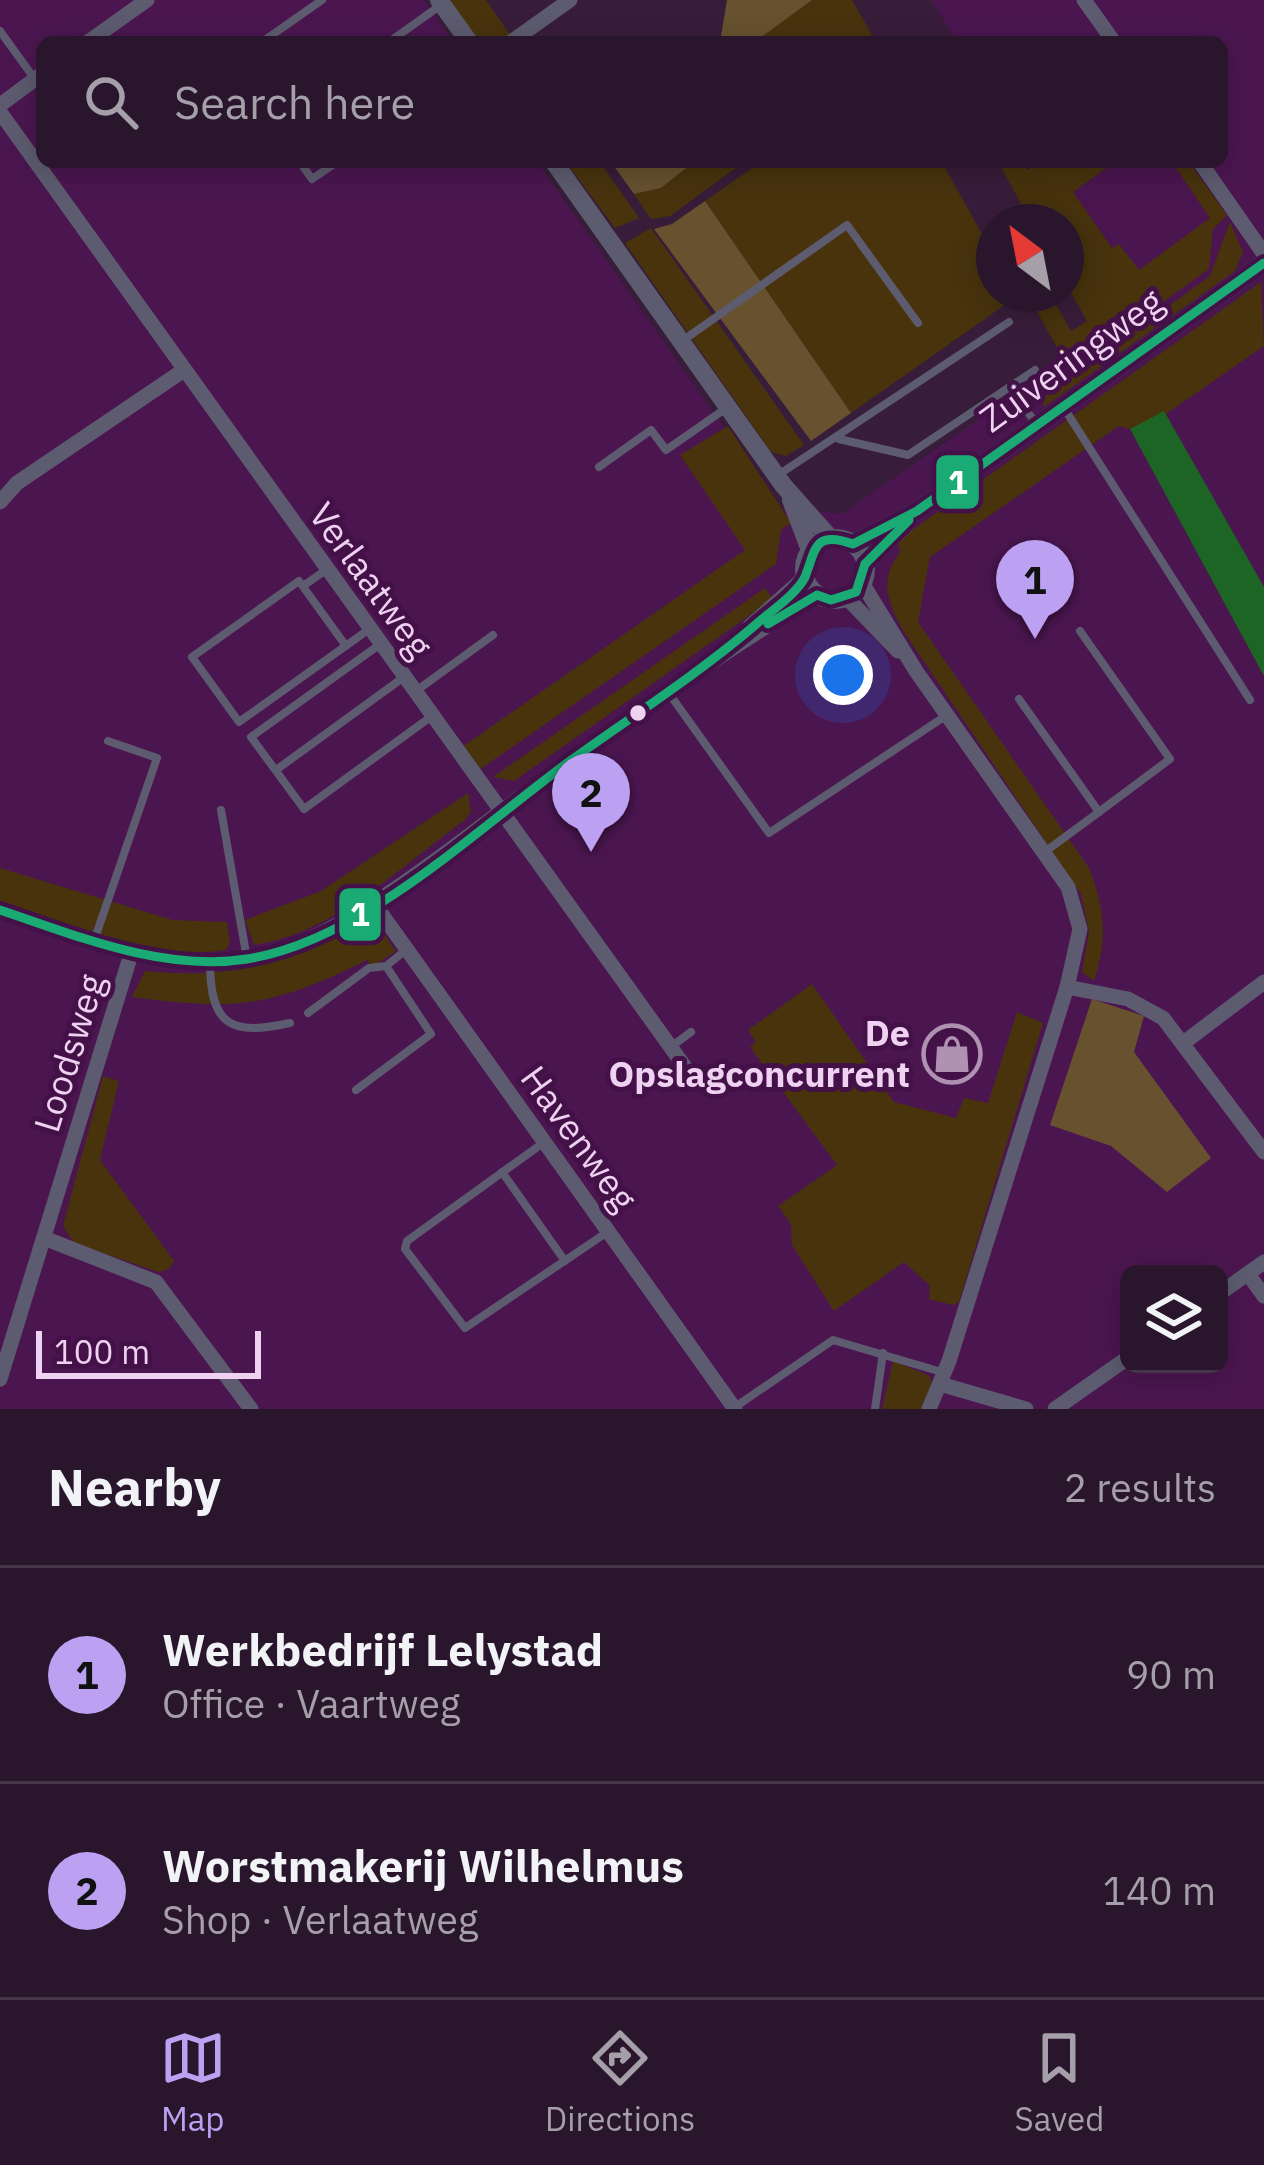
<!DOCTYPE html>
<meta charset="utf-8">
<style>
body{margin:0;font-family:"IBM Plex Sans",sans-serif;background:#362338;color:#f1f3f6}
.controls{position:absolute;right:36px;bottom:36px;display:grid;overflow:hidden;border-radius:18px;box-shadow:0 6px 30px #0003}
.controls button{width:108px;height:108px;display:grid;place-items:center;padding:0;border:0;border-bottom:3px solid #463548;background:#2a162c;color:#f1f3f6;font:60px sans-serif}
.compass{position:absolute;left:976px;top:204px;width:108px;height:108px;border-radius:50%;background:#2a162c;box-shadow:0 6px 30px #0003;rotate:328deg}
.scale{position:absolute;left:36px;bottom:30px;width:225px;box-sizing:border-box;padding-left:12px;border:6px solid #efd1f1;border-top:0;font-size:33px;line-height:42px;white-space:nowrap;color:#efd1f1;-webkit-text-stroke:9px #431047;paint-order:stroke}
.you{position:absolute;left:843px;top:675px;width:42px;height:42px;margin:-30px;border:9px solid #fff;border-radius:50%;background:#1a73e8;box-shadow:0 0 0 18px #1a73e833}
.badge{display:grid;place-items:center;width:78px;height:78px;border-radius:50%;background:#bca0f2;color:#111;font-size:39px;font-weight:700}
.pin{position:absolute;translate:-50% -99px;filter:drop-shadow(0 3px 6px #0008)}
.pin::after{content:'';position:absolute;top:63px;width:42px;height:36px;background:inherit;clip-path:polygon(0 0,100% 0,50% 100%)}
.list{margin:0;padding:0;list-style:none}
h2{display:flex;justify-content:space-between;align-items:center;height:156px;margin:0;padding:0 48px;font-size:51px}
h2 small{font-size:39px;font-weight:400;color:#a59fa9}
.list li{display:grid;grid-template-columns:78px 1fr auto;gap:36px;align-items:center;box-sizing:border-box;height:216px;padding:0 48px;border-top:3px solid #463548}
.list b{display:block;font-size:45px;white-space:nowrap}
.list p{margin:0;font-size:39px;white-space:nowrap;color:#a59fa9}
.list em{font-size:39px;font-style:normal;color:#a59fa9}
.icon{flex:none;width:66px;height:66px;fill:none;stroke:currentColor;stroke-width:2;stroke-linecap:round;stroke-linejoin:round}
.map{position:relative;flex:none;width:1264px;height:1409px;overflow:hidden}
.search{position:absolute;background:#2a162c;box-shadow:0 6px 30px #0003;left:36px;right:36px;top:36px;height:132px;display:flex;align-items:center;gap:30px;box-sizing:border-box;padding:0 42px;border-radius:18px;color:#a59fa9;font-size:45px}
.sheet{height:588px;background:#2a162c}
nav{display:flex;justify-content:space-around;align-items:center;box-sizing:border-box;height:168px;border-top:3px solid #463548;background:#2a162c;font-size:33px;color:#a59fa9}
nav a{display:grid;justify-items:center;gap:6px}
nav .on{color:#bca0f2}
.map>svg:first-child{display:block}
.built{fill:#4b1650;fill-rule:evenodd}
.green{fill:#48330d}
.forest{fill:#67512f}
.water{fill:#1c6524}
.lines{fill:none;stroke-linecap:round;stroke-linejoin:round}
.service{stroke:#5d5b6f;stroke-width:8}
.minor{stroke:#5d5b6f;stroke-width:15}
.tertiary{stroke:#5d5b6f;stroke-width:18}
.bus-1-casing{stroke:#431047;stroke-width:18}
.bus-1{stroke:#1aab75;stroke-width:9}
.bus-dot{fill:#efd1f1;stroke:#431047;stroke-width:4.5}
.labels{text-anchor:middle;stroke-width:10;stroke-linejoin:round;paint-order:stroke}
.street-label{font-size:36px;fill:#efd1f1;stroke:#431047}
.poi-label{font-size:36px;font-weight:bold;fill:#efd1f1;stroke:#431047;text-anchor:end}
.line-badge{stroke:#431047;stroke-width:4.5}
.badge-label{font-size:33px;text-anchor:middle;font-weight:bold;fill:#fff}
</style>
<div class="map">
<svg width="1264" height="1409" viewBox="0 0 1264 1409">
<rect width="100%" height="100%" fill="#381d3a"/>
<path class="built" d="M0 0H424L453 42H42V162H537L780 507 842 514 1111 328 1090 255 1032 162H1222V42H957L931 0H1264V1409H0ZM1129 1274H1219V1364H1129Z"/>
<g class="green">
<path d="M447 0H486L511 36 503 42H477Z"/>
<path d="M812 0H852L876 42H755Z"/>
<path d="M566 162H600L639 218 615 228Z"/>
<path d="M694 162H744L670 216 651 219 634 194 661 188Z"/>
<path d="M761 162H942L994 256V294L1016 297 851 413 705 201Z"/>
<path d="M998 162H1022L1028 170 1039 162H1115L1073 192 1112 248 1119 244 1139 270 1210 218 1172 162H1189L1227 215 1213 229 1209 269 1069 369 1027 294H1050L1071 331 1087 321 1066 284V222H1031Z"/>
<path d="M1230 222 1243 252 1235 271 1044 407 1041 399 1210 276Z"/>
<path d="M651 228 804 445 786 456 771 452 625 243Z"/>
<path d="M1261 282 1264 346 1166 414 1130 429 1119 426 930 557 918 622 1089 868C1105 909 1108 938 1094 981L1082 972 1089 932 1081 894 902 629C887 601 879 580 900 552L898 542 908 533Z"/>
<path d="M728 426 791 523 781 530 776 564 479 770 462 747 745 550 680 455Z"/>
<path d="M765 588 773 599 514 781 493 777Z"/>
<path d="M468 793 471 812 465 820C401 866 333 934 254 945L245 920 321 891Z"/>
<path d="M0 868 173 920 227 922 230 943 226 950C150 962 72 926 0 904Z"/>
<path d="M362 919 378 926 396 951 372 967 367 960C273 1007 235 1011 132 997L145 971C224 979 296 966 362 919Z"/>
<path d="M812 984 894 1102 956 1118 964 1098 988 1103 1017 1012 1043 1023 959 1302 953 1305 929 1299 930 1286 904 1262 834 1311 792 1245 791 1224 778 1206 837 1165 750 1047 756 1042 748 1030Z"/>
<path d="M103 1076 119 1081 100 1160 174 1261 169 1269 158 1272 74 1243 63 1226Z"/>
<path d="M893 1361 930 1376 932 1386 921 1409H882Z"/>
</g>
<g class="forest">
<path d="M727 0H812L755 42H720Z"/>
<path d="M611 162H694L661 188 634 194Z"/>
<path d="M705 201 851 413 811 441 654 229 672 224Z"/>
<path d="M1092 999 1144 1016 1134 1052 1211 1158 1167 1192 1111 1146 1050 1125Z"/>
</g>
<path class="water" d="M1164 411 1264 587V676L1130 429Z"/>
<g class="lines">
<g class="service">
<path d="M0 31 34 78"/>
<path d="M262 42 322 0"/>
<path d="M389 42 441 5"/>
<path d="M300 162 312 179 337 162"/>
<path d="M682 341 847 225 918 323"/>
<path d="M1008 389 1038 425"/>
<path d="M1064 408 1250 700"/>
<path d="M839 439 908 455 1035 370"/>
<path d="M599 467 651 430 666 450 725 409"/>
<path d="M778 475 1009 322"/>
<path d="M303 586 326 570"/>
<path d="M1080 631 1170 759 1099 812"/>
<path d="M379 645 251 737 304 809 432 716"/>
<path d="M346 646 299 581 192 657 239 722 368 630"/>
<path d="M416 691 493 635"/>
<path d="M668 692 769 833 947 715"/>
<path d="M1019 699 1099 812 1046 851"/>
<path d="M276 770 404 677"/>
<path d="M221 810 247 959"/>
<path d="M95 938 157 758 108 741"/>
<path d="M210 962C210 1026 231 1036 290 1023"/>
<path d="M308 1013 369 968 386 966 406 950"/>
<path d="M672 1046 691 1032"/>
<path d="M356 1090 431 1034 386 966"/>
<path d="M543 1143 407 1241 405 1249 465 1328 606 1233"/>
<path d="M502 1172 565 1261"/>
<path d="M735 1407 833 1340 945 1373"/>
<path d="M875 1409 883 1353"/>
</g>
<g class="minor">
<path d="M1084 0 1114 42"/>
<path d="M88 42 147 0"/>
<path d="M511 42 570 0"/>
<path d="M0 105 42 74"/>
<path d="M0 112 695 1081"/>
<path d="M1200 162 1264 254"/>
<path d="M0 502 17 483 184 370"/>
<path d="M862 583 916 671 1068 887 1080 929 1067 987 949 1361 929 1409"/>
<path d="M847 598 898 651"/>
<path d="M750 626 805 577"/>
<path d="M373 902 735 1409"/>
<path d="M0 910C79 935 165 972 249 959 337 945 457 843 530 790 624 722 717 655 817 595"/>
<path d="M1067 987 1128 999 1163 1018 1264 1152"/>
<path d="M1186 1041 1264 982"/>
<path d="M44 1238 156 1282 251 1409"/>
<path d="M1248 1274 1264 1296"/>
<path d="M1219 1294 1264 1262"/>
<path d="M0 1379 132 951"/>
<path d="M940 1384 1026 1409"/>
<path d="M1055 1409 1129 1357"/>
</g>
<g class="tertiary">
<path d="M439 0 469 42"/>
<path d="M554 162 783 485 831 539"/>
<path d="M791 500 810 550"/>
<circle cx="835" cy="569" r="31"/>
<path d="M853 544 917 511 1264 263"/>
<path d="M865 564 909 520"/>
</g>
<g class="bus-1-casing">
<g id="bus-1">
<path d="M768 624 817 595 831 600 856 592 865 564 909 520"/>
<path d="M0 910C78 936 163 972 247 959 362 941 478 828 570 761 631 717 695 676 753 627 767 614 797 594 805 577 816 550 813 530 853 544L917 511 1264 263"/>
</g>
</g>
<use href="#bus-1" class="bus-1"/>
</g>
<defs>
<g id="shop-ring" transform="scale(3)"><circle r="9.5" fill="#431047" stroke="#af92b1" stroke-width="1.5"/><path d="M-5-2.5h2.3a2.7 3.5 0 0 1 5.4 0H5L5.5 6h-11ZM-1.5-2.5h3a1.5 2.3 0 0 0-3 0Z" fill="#af92b1"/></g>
</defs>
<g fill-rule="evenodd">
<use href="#shop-ring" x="952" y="1054"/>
</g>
<circle class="bus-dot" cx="638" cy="713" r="10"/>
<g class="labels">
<g class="street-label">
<text transform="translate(1071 360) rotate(-36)" y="13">Zuiveringweg</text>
<text transform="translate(371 580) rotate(54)" y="13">Verlaatweg</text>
<text transform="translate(69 1053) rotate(-73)" y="13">Loodsweg</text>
<text transform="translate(579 1138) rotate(54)" y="13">Havenweg</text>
</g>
<g class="poi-label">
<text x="910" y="1046">De<tspan x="910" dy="41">Opslagconcurrent</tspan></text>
</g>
</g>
<g class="line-badge">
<rect x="934" y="453" width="47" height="58" rx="12" fill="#1aab75"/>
<rect x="337" y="886" width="46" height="57" rx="12" fill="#1aab75"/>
</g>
<g class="badge-label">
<text x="958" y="494">1</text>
<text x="360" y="926">1</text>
</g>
</svg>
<div class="controls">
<button><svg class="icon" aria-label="layers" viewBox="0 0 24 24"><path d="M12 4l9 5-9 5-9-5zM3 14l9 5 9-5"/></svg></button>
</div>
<svg class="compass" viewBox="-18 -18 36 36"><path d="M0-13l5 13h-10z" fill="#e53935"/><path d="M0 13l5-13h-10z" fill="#a59fa9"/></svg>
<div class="scale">100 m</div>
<div class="you"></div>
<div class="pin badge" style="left:1035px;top:639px">1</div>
<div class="pin badge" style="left:591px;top:852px">2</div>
<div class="search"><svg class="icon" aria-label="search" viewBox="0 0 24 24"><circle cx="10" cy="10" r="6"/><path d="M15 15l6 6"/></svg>Search here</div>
</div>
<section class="sheet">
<h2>Nearby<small>2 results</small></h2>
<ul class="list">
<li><span class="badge">1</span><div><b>Werkbedrijf Lelystad</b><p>Office · Vaartweg</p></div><em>90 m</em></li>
<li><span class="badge">2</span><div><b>Worstmakerij Wilhelmus</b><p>Shop · Verlaatweg</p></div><em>140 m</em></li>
</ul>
</section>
<nav>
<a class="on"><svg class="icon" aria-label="map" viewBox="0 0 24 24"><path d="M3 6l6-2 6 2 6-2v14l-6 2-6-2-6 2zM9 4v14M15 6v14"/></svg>Map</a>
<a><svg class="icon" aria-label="directions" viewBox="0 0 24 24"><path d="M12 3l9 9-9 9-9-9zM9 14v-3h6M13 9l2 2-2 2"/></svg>Directions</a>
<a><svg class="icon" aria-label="saved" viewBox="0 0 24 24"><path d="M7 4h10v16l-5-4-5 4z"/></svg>Saved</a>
</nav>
